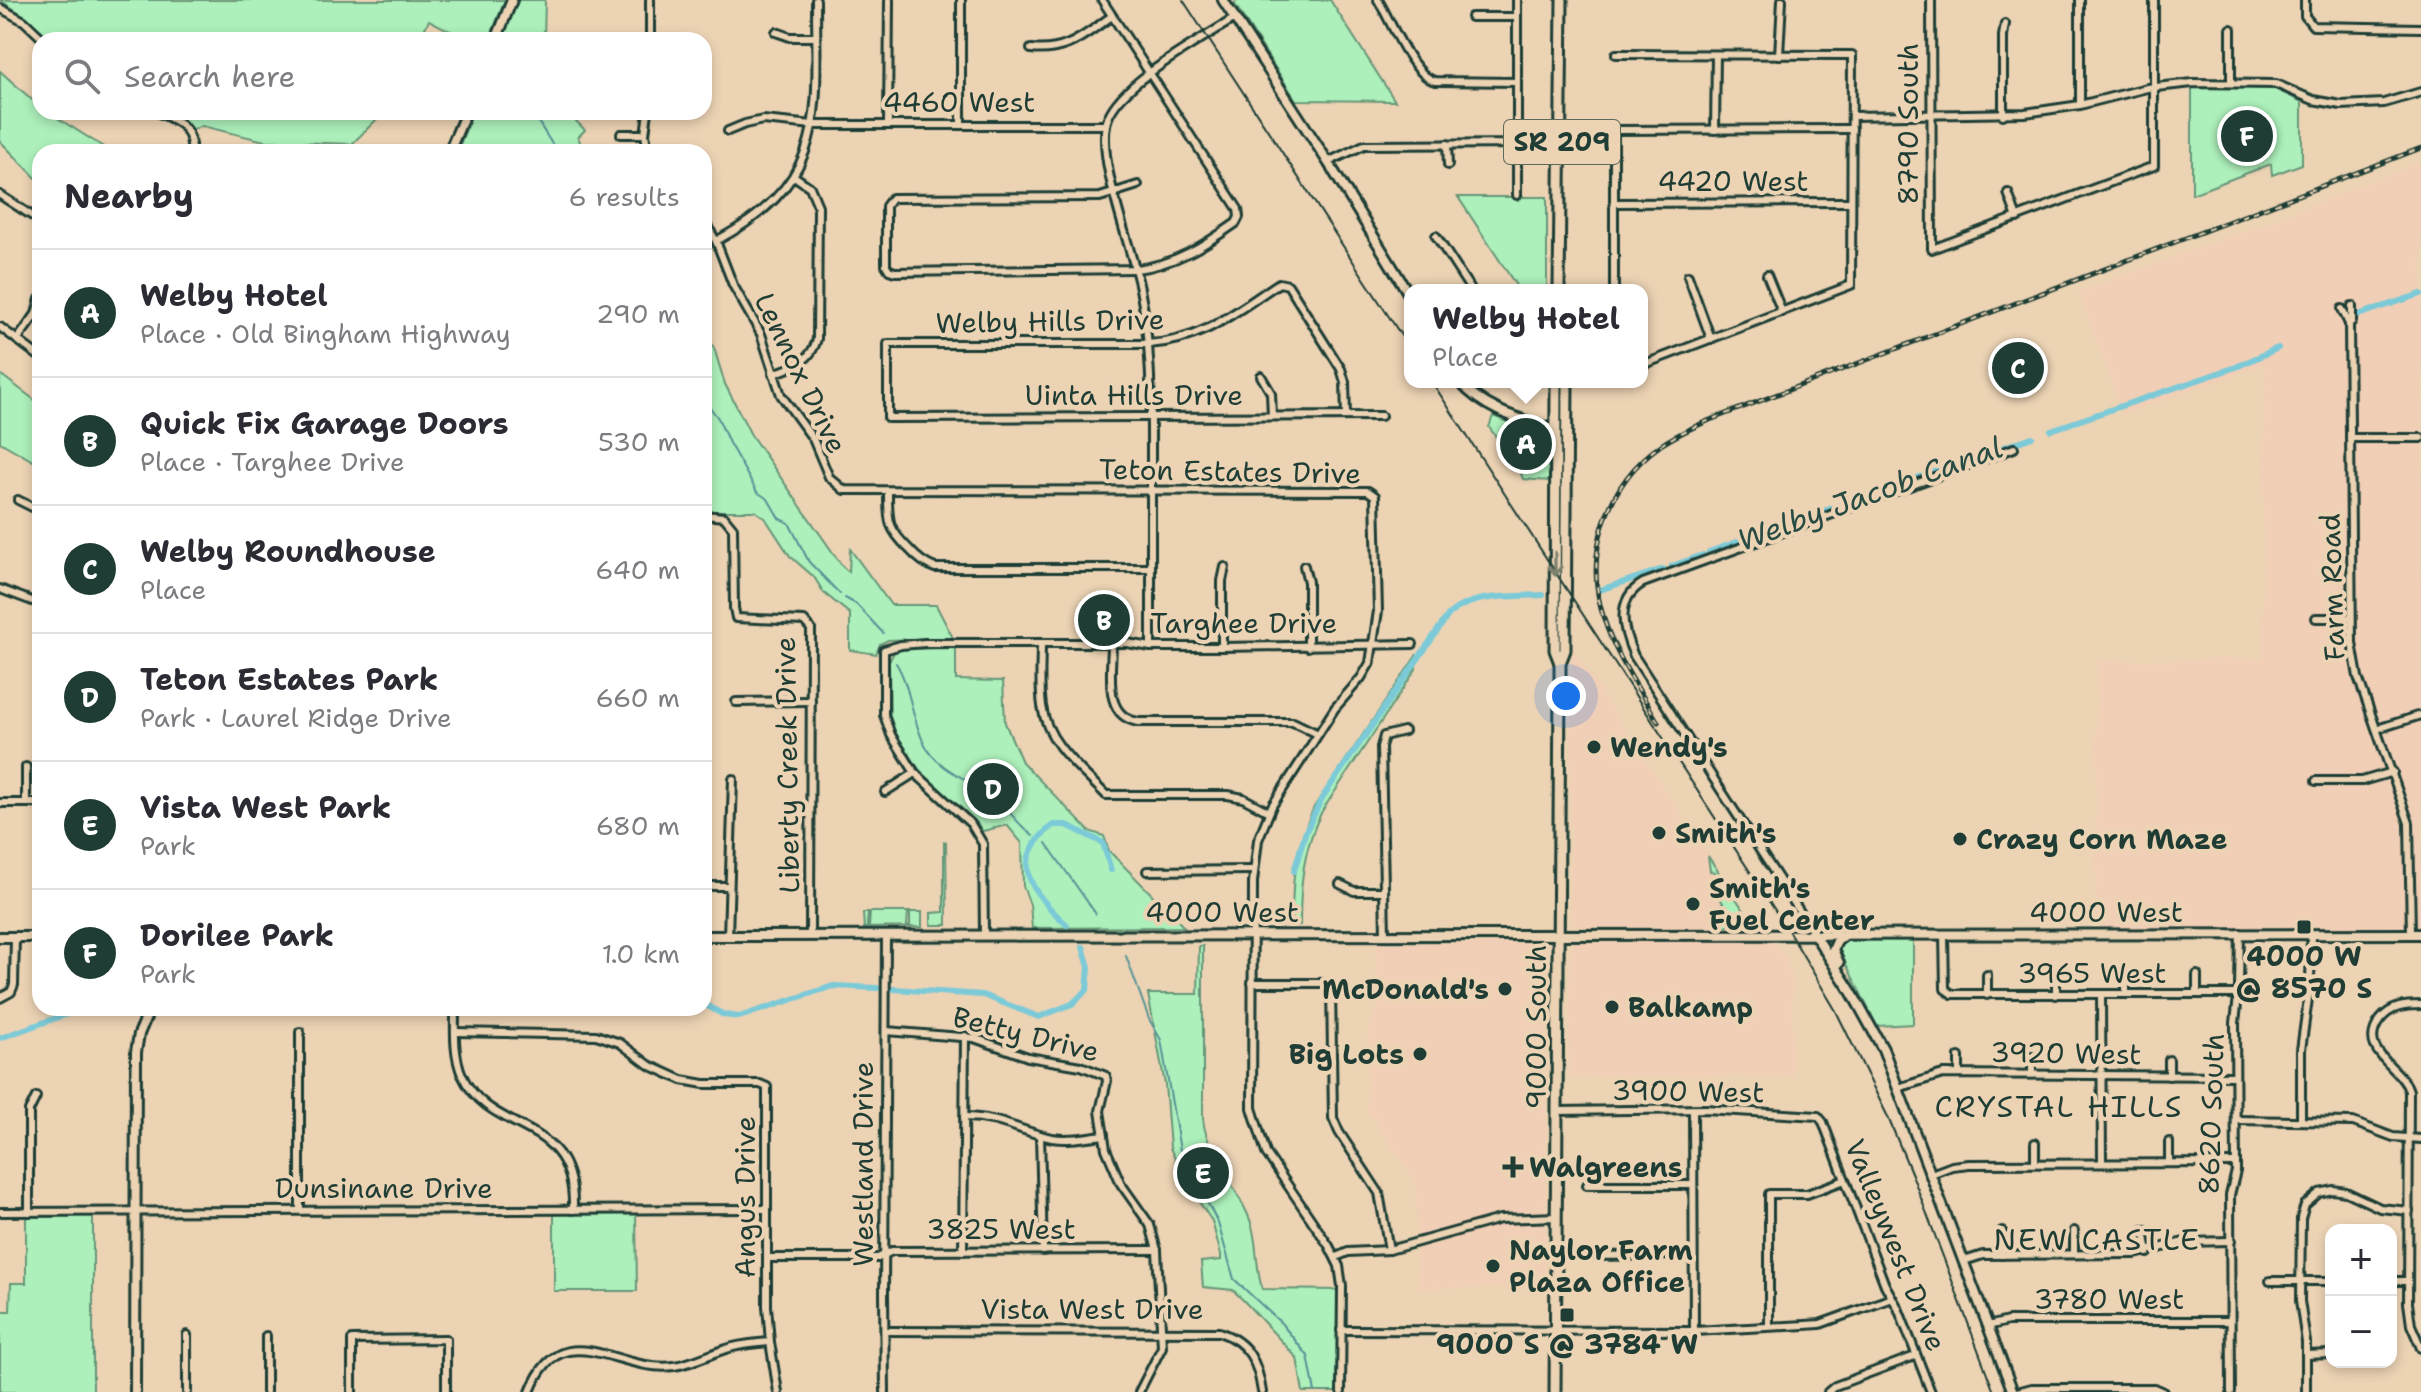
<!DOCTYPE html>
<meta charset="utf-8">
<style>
body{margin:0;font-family:"Shantell Sans",sans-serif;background:#f7f7f7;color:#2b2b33}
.controls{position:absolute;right:24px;bottom:24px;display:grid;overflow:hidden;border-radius:16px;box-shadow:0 4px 12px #0003}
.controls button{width:72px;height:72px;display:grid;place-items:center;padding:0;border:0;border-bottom:2px solid #e1e1e2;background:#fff;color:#2b2b33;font:40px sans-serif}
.you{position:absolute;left:1566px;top:696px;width:28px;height:28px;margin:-20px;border:6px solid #fff;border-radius:50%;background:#1a73e8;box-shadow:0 0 0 12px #1a73e833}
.badge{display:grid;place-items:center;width:52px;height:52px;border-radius:50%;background:#1f3d34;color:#fff;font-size:26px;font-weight:700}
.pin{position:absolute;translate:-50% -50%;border:4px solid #fff;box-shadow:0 2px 8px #0006}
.popup{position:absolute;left:1404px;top:284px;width:244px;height:104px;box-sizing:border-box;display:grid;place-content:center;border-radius:16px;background:#fff;filter:drop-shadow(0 2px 6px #0005);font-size:26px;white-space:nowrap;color:#7c7c81}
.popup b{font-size:30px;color:#2b2b33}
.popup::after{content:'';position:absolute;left:50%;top:100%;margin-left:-16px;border:16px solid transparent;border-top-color:#fff}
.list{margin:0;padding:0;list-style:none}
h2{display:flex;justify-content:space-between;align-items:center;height:104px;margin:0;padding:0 32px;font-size:34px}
h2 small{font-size:26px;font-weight:400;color:#7c7c81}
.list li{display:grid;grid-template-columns:52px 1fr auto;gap:24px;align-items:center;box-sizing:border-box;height:128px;padding:0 32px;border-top:2px solid #e1e1e2}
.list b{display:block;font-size:30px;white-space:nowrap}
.list p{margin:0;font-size:26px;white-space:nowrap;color:#7c7c81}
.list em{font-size:26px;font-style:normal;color:#7c7c81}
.icon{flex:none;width:44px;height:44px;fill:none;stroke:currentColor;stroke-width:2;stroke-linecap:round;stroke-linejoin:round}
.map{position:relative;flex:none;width:2421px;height:1392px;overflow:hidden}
.search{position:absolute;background:#fff;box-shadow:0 4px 12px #0003;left:32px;top:32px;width:680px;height:88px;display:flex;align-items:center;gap:20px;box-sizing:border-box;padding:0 28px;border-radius:24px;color:#7c7c81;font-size:30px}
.panel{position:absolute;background:#fff;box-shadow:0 4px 12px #0003;left:32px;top:144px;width:680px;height:872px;border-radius:24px}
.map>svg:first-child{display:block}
.built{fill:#f1ceb6}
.green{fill:#adf0bb;stroke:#669678;stroke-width:2}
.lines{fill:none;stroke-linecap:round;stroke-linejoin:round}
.stream{stroke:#569296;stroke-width:2}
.canal{stroke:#7bcad8;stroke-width:6}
.street-casing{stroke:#1f3d34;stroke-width:12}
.secondary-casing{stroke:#1f3d34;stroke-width:14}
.primary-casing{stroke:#1f3d34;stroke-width:15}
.street{stroke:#ecd3b4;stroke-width:6}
.secondary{stroke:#ecd3b4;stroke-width:8}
.primary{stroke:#ecd3b4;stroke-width:9}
.tram{stroke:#1f3d34;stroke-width:2}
.rail-casing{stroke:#1f3d34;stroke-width:5}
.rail{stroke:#ecd3b4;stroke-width:2;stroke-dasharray:6;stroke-linecap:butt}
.oneway{stroke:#7b806e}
.poi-dot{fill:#1f3d34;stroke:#ecd3b4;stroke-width:3}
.labels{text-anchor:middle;stroke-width:8;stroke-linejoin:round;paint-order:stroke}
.shield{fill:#ecd3b4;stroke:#5c6a5a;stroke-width:2}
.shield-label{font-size:26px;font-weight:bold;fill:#1f3d34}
.street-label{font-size:28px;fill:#1f3d34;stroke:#ecd3b4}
.poi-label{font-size:28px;font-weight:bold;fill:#1f3d34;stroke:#ecd3b4;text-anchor:start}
.water-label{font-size:30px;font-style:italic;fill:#284b44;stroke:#ecd3b4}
.neighbourhood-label{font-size:30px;letter-spacing:2px;fill:#1f3d34;stroke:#ecd3b4}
</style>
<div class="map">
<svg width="2421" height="1392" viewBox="0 0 2421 1392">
<rect width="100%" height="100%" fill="#ecd3b4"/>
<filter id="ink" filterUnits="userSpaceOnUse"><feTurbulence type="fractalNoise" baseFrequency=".0125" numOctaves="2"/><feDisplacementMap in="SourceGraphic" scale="16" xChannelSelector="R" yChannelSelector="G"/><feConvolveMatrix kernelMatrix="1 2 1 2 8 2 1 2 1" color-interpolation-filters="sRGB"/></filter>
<g filter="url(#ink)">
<g class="built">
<path d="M2421 162V930L2096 928 2097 662 2263 658 2265 364 2123 414 2079 292 2270 222Z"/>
<path d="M1571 653H1575L1755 928 1581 927 1573 923 1571 919Z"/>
<path d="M1771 940 1787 961 1792 977 1793 1075 1569 1076 1570 954 1576 943Z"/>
<path d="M1377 943H1538L1547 948 1545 1287 1418 1288 1416 1181 1367 1110 1368 1027 1377 1009Z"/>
</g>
<g class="green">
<path d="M0 0H505L489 40H459L460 36 429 20 419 40H51L26 17Z"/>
<path d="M518 0H545L544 40H502Z"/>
<path d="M1239 0H1330L1395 101 1296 100 1234 3Z"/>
<path d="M0 71 40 107V112H48L111 152H40V182L0 141Z"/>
<path d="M2192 88H2273L2302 102V164L2272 175 2271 164 2192 194Z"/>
<path d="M170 112H384L352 144 265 141 202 126 192 130 182 118Z"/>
<path d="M473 112H567L585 130 578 137 584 152H457Z"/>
<path d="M1458 197H1547V290H1519Z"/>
<path d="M704 333 714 348 725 384 751 435 843 567 849 572 850 549 891 605H936L953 638 888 640 880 644 876 654 850 650V614L824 593 814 577 790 556 765 518 755 511H704Z"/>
<path d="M0 374 40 404V465L0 442Z"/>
<path d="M1493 416 1544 437 1548 443 1549 481 1523 479 1521 474 1525 470 1517 459 1512 461 1505 451 1509 447 1502 436 1496 437 1489 427Z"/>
<path d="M956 648V680L1003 681 1005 723 1022 762 1089 831 1104 836 1109 851 1184 927 1032 928 1030 905 1023 886 1022 843 1007 825 983 831 976 822 923 776 890 724 889 662 894 652 903 649Z"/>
<path d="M1416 656V669L1322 811C1303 849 1300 884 1300 925H1292C1292 877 1294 851 1314 807Z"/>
<path d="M944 842H946L947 925H931V913L944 912Z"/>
<path d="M1708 856 1754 926H1719V907L1723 903 1716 892 1715 872 1710 871Z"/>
<path d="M870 912H908L907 926 910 927V912H922V927L864 928 863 913H868L867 926 869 927Z"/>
<path d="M1913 939V1024L1877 1026 1838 948 1847 940Z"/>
<path d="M1199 946H1203V1119C1207 1155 1234 1182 1248 1215 1258 1237 1255 1265 1262 1289L1338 1290 1337 1392H1303L1297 1358 1244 1301 1233 1290 1203 1287 1201 1262 1221 1260V1255L1212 1221 1187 1184 1170 1148 1165 1084 1148 994H1198Z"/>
<path d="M636 1213 637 1291H554V1214Z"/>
<path d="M26 1215H93V1392H0V1311H10L11 1283H26Z"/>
</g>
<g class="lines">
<g class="stream">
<path d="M532 112 557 152"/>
<path d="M704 391 708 405 718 418 729 443 757 492 768 499 779 518 789 523 809 562 840 594"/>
<path d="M845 598 856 604 883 633"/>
<path d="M896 663C911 687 911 719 925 745 939 771 971 780 994 797 1008 808 1018 825 1033 836"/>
<path d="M1046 843 1096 914"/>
<path d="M1126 956 1149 1019 1161 1040 1180 1150 1218 1223 1234 1279 1281 1323 1308 1356 1315 1392"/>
</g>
<g class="canal">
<path d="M2355 316 2421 294"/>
<path d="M2051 430 2236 367 2278 348"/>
<path d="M1709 552 2032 437"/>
<path d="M1672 566 1703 555"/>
<path d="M1600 590 1663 569"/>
<path d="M1294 871 1306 831 1322 798 1449 614C1474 593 1513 597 1543 595"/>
<path d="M1067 925C1032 892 1006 863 1053 825H1067L1103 843 1111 870"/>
<path d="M894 989 983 995 1039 1017 1072 1004 1087 990 1089 967 1083 947"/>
<path d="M704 1004 724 1015 739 1017 833 986 877 988"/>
<path d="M0 1038 84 1008"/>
</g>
<g class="street-casing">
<g id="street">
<path d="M1102 0 1238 209 1239 217 1236 223C1205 245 1174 265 1136 269L895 272 889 270 886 265V206L892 198 1100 197 1138 185"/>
<path d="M1378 0C1391 21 1412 75 1435 81L1517 82"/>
<path d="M1931 0 1932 249 2154 166V0"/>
<path d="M2305 0V16L2313 26 2421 28"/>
<path d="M0 8 24 21 44 40"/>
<path d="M1471 17H1517"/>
<path d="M776 32 790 37H816"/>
<path d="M650 40V0"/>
<path d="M1031 49C1067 53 1084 35 1112 16"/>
<path d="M1616 54 1852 55 1851 285 1642 365"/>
<path d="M1779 55 1782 0"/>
<path d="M2231 82V29"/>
<path d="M2080 105V0"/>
<path d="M157 112C178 121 193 127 191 152"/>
<path d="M2003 115V36L2005 24"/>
<path d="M1852 116 2025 113 2080 105 2147 88 2193 83 2276 84 2313 100 2341 105 2384 103 2421 92"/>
<path d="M961 124V0"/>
<path d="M888 125 889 0"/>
<path d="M1715 130 1716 55"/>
<path d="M728 131 745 124 763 120 813 125H1105"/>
<path d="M621 134H645"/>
<path d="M1447 144 1448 165"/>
<path d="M648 152 645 134 648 112"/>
<path d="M1328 162 1364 145 1545 144"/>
<path d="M2008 193 2017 218"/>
<path d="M0 195 40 221"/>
<path d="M1517 195V0"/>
<path d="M1614 203 1851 202"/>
<path d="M704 220 716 241 733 285 761 334 781 395 813 439 829 477 844 490 1368 491 1375 496 1378 611 1370 663 1361 678 1335 708 1272 806 1258 840 1253 882 1252 1108 1266 1153 1329 1246 1339 1266 1342 1286 1341 1392"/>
<path d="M1436 236 1471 290"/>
<path d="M716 241C830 180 816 114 816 0"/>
<path d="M1767 275 1782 312"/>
<path d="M1688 276 1711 339"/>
<path d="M1614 290V130L1852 129"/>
<path d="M2342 309 2349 324 2352 321V306"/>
<path d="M2349 324 2352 643 2358 677 2409 823 2411 934"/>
<path d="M0 327 40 357"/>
<path d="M17 340 36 314 40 299"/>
<path d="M773 374C793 367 811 362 817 339L818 206 810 187 794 176"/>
<path d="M1261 376 1271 393 1272 416"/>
<path d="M1346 416 1345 382 1341 369 1288 285 1279 283C1235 312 1203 341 1148 344H888V418L1381 416"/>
<path d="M2350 438H2421"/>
<path d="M888 491C888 520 887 528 909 549 917 558 924 564 935 568H1151"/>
<path d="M18 500 40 511"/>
<path d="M704 515 724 517 733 528 734 608 736 618 804 621 811 629 810 936"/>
<path d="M1304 566 1308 582V647"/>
<path d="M0 589 40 604"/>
<path d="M2316 618H2351"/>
<path d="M1041 643C1041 664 1039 685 1042 706 1047 744 1081 769 1106 795H1228L1243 798 1269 812"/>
<path d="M1112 643C1112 671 1102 717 1139 722H1293L1318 734"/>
<path d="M1151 647C1151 586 1151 525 1151 465 1151 406 1152 347 1140 289 1132 247 1094 155 1108 118 1121 82 1201 40 1235 18"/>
<path d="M1222 647V581L1225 567"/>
<path d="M736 702 811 701"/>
<path d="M2377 729 2421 715"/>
<path d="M2316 781H2362L2393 772"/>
<path d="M885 792 915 773"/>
<path d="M0 803H40"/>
<path d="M26 803V767"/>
<path d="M1147 871 1253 870"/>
<path d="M38 884H40"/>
<path d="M1340 884 1354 891H1384"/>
<path d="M704 886H729"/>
<path d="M1385 934 1381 747 1384 736 1404 731"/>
<path d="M1944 934 1945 989 1952 994H2238"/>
<path d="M984 935 983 844 971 824 915 773 891 735 884 715V650L901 645 925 643H1127L1151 647H1222L1413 644"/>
<path d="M1815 935 1634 656C1623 631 1614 600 1643 583L2014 448"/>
<path d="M728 936 733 779"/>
<path d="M2056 974V995"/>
<path d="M2126 975V994"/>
<path d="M1252 983H1322L1331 987 1333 1118 1339 1132 1379 1193 1389 1250"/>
<path d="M2197 994V975"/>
<path d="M1987 995V975"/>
<path d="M2101 995 2102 1163"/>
<path d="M0 998 11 992 14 985 15 937"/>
<path d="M2421 1005C2405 1005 2391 1006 2380 1020 2356 1052 2402 1066 2409 1091L2408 1303 2411 1325 2421 1348"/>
<path d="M455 1008C455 1030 453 1054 462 1075 491 1139 576 1113 573 1210"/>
<path d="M886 1031 974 1038 1028 1057 1081 1066 1106 1076 1107 1081 1100 1111 1106 1149 1121 1184 1150 1225 1157 1250 1162 1347 1139 1392"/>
<path d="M300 1032V1210"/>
<path d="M455 1032 596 1035 620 1043 649 1065 682 1080 704 1084H760L767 1087V1306L770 1342 778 1392"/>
<path d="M2032 1057V1073"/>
<path d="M1959 1074V1057"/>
<path d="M2169 1076V1060"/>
<path d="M1898 1088 1943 1074 2235 1076"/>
<path d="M1557 1111 1705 1109 1818 1116 1823 1122 1885 1285 1898 1308 1931 1392"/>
<path d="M1693 1111 1694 1331"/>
<path d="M964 1117C1000 1117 1019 1131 1052 1138 1069 1141 1086 1137 1104 1135"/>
<path d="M2236 1120 2353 1122 2393 1137 2421 1139"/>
<path d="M2301 1120V1050L2310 984 2311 934"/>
<path d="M1040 1135 1043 1251"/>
<path d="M2169 1142V1163"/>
<path d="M2035 1143V1163"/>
<path d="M1931 1174 1952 1166 1969 1164 2236 1163"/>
<path d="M1587 1185H1693"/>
<path d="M0 1212 767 1209"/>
<path d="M29 1212V1111L36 1097"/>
<path d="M2144 1230 2148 1253"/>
<path d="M2002 1231V1255"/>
<path d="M963 1251 965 1036"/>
<path d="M2074 1254V1231"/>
<path d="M1587 1256 1693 1255"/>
<path d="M1336 1257 1348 1252 1389 1250 1500 1219 1557 1217"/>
<path d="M767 1258H878L892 1251 1157 1250"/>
<path d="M1964 1261 1983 1255 2135 1254 2184 1242 2231 1241"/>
<path d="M2270 1281H2331"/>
<path d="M2391 1281H2408"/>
<path d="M1769 1326V1194H1807L1845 1180"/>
<path d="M1988 1326 2008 1321H2230"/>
<path d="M1341 1330 1694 1331 1805 1325 1820 1324 1892 1298"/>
<path d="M886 1331 1219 1332C1249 1342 1258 1363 1262 1392"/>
<path d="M187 1335V1392"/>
<path d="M266 1336V1392"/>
<path d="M2306 1355 2331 1354"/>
<path d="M352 1392V1340L446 1339V1392"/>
<path d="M530 1392C561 1311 618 1374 674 1366 695 1363 713 1352 733 1347 745 1344 757 1343 770 1342"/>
<path d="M885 1392 884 1294 886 935"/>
<path d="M1828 1392 1835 1386 1915 1356"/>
<path d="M2017 1392 2032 1388H2154L2163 1392"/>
<path d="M2231 1392 2230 1195 2236 1171 2235 1023 2239 987 2240 933"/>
<path d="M2306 1392V1342L2300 1301 2301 1218 2305 1205 2319 1193 2333 1190 2346 1192 2380 1208 2409 1211"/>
</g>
</g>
<g class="secondary-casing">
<g id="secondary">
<path d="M1223 0 1328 162 1410 296"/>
<path d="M496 40 512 0"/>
<path d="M449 152 466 112"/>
<path d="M1460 382C1485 411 1520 419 1555 430"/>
<path d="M1815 935 1852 993 1883 1049 2013 1392"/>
<path d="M704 936 2421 934"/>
<path d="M0 937H40"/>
<path d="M1839 963 1833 950 1837 941 1845 935"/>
<path d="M135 1392 136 1052 139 1034 150 1008"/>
</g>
</g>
<g class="primary-casing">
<g id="primary">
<path d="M1559 290 1562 0"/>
<path d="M1560 663 1565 650 1567 382"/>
<path d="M1555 1392 1560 683V663L1555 650 1556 382"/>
</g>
</g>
<use href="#street" class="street"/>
<use href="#secondary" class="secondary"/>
<use href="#primary" class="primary"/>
<g class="tram">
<path d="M1183 0 1410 349"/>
<path d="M1432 382 1791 935 1836 1011 1887 1115 1913 1177 1994 1392"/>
</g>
<g class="rail-casing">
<path id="rail" d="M1658 722C1639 689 1615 655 1604 619 1583 555 1606 483 1661 445 1677 434 1694 427 1710 420L2421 148"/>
</g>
<use href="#rail" class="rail"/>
</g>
<defs><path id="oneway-shaft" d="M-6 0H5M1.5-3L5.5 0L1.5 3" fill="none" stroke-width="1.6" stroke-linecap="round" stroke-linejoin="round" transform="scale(2)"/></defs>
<use class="oneway" href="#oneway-shaft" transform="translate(1555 564) rotate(90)"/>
</g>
<g class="poi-dot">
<circle cx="1594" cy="747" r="8"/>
<circle cx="1659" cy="833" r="8"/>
<circle cx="1960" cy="839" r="8"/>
<circle cx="1693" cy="904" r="8"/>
<rect x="2296" y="919" width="16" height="16" rx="4"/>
<circle cx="1505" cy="989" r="8"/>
<circle cx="1612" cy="1007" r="8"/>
<circle cx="1420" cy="1054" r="8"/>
<path d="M1509 1155h8v8h8v8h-8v8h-8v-8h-8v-8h8z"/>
<circle cx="1493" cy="1266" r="8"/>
<rect x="1559" y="1307" width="16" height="16" rx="4"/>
</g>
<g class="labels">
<rect class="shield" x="1504" y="120" width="116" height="44" rx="6"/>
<g class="shield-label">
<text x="1562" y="151">SR 209</text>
</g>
<g class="street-label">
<text x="959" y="112">4460 West</text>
<text transform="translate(1908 124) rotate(-90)" y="10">8790 South</text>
<text x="1733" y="191">4420 West</text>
<text transform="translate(1050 321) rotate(-1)" y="10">Welby Hills Drive</text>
<text transform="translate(801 373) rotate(64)" y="10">Lennox Drive</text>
<text x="1134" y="405">Uinta Hills Drive</text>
<text transform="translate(1230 471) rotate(1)" y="10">Teton Estates Drive</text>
<text transform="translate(2332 587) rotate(-92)" y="10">Farm Road</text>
<text x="1244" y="633">Targhee Drive</text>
<text transform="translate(787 765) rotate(-91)" y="10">Liberty Creek Drive</text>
<text x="1222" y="922">4000 West</text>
<text x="2106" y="922">4000 West</text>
<text x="2092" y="983">3965 West</text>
<text transform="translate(1536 1027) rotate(-90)" y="10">9000 South</text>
<text transform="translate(1026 1034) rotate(14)" y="10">Betty Drive</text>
<text transform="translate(2066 1053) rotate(1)" y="10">3920 West</text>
<text transform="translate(1688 1091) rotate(1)" y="10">3900 West</text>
<text transform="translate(2211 1114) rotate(-88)" y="10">8620 South</text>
<text transform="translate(863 1164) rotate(-90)" y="10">Westland Drive</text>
<text x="384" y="1198">Dunsinane Drive</text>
<text transform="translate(745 1197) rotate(-90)" y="10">Angus Drive</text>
<text x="1001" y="1239">3825 West</text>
<text transform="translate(1896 1245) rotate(68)" y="10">Valleywest Drive</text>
<text x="2109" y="1309">3780 West</text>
<text x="1092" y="1319">Vista West Drive</text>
</g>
<g class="poi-label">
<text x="1610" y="757">Wendy's</text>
<text x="1675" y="843">Smith's</text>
<text x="1976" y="849">Crazy Corn Maze</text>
<text x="1709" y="898">Smith's<tspan x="1709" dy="32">Fuel Center</tspan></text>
<text x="2304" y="966" text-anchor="middle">4000 W<tspan x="2304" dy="32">@ 8570 S</tspan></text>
<text x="1489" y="999" text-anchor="end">McDonald's</text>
<text x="1628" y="1017">Balkamp</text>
<text x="1404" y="1064" text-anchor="end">Big Lots</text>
<text x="1529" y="1177">Walgreens</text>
<text x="1509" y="1260">Naylor Farm<tspan x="1509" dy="32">Plaza Office</tspan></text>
<text x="1567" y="1354" text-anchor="middle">9000 S @ 3784 W</text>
</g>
<g class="water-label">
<text transform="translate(1870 494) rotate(-20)" y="10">Welby Jacob Canal</text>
</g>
<g class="neighbourhood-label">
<text x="2059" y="1117">CRYSTAL HILLS</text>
<text x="2097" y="1250">NEW CASTLE</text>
</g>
</g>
</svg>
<div class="controls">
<button>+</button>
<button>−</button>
</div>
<div class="you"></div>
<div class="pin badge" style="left:1526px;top:444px">A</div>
<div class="popup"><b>Welby Hotel</b>Place</div>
<div class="pin badge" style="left:1104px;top:620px">B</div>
<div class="pin badge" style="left:2018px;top:368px">C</div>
<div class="pin badge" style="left:993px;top:789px">D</div>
<div class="pin badge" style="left:1203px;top:1173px">E</div>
<div class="pin badge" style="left:2247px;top:136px">F</div>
<div class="search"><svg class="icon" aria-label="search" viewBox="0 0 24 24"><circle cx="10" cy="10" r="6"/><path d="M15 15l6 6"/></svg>Search here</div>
<section class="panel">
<h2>Nearby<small>6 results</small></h2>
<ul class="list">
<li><span class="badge">A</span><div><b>Welby Hotel</b><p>Place · Old Bingham Highway</p></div><em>290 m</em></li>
<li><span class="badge">B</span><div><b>Quick Fix Garage Doors</b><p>Place · Targhee Drive</p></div><em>530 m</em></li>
<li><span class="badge">C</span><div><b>Welby Roundhouse</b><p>Place</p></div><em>640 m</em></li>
<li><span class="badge">D</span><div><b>Teton Estates Park</b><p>Park · Laurel Ridge Drive</p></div><em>660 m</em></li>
<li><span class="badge">E</span><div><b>Vista West Park</b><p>Park</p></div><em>680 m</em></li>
<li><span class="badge">F</span><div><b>Dorilee Park</b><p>Park</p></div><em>1.0 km</em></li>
</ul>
</section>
</div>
